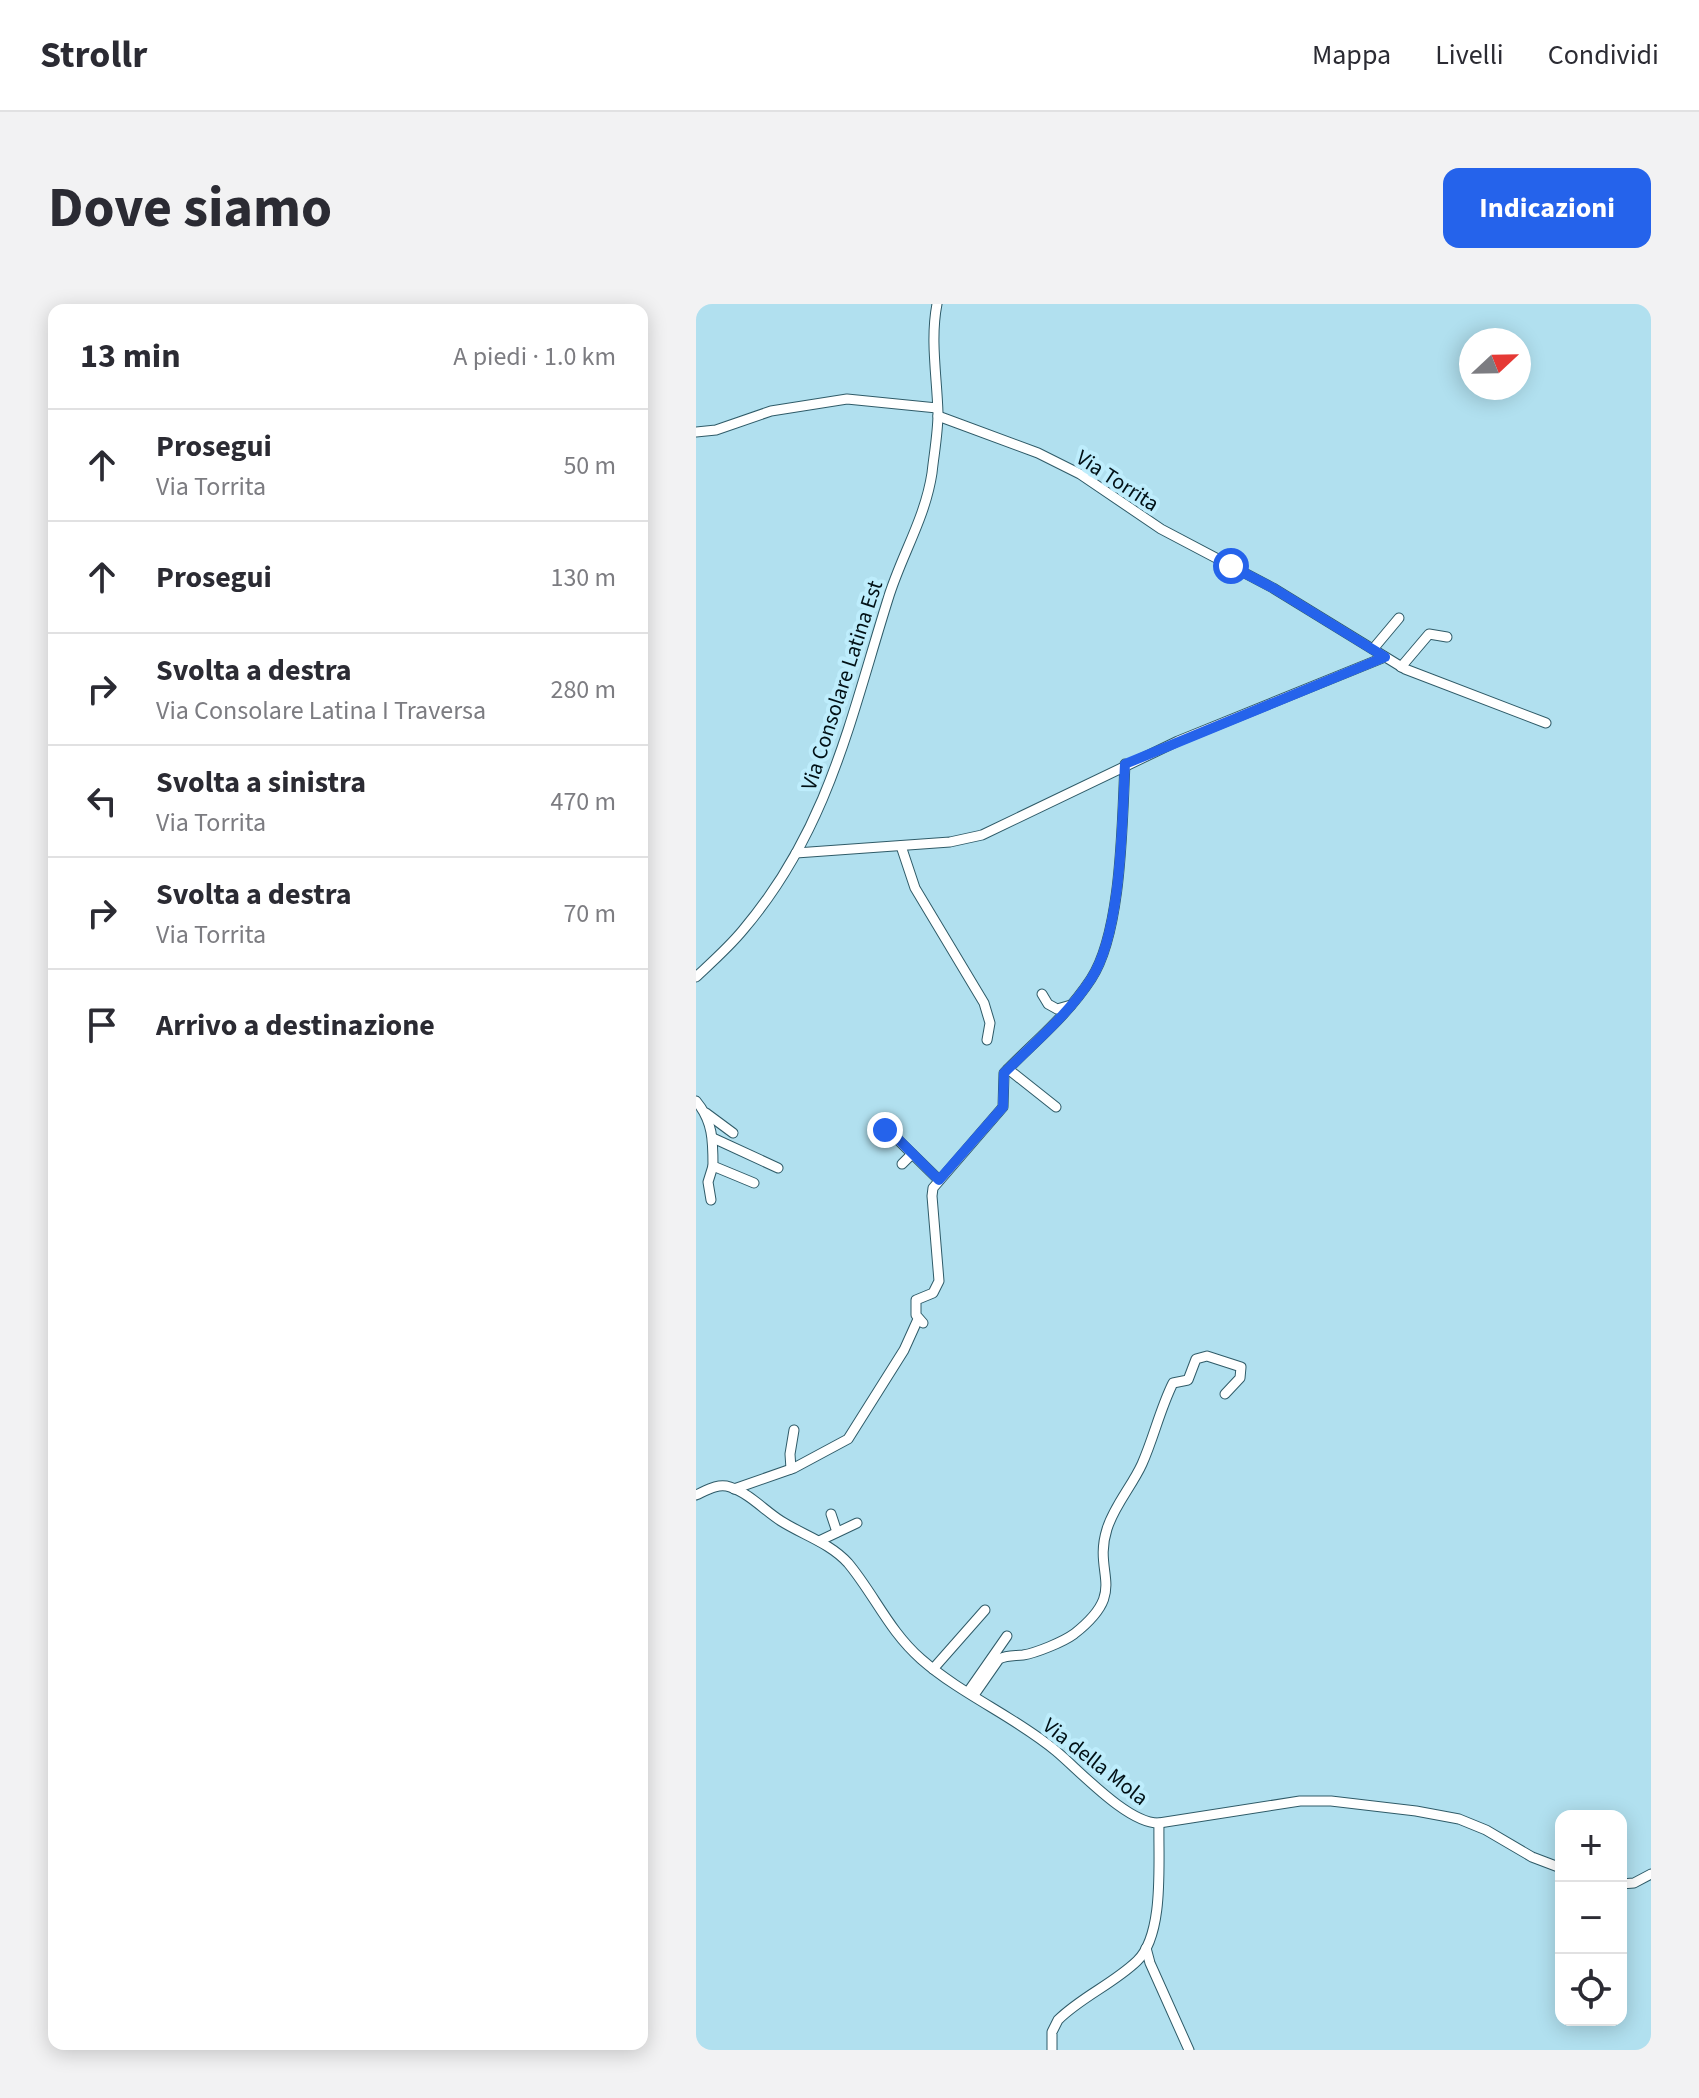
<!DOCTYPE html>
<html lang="it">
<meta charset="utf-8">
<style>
body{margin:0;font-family:"Source Sans 3",sans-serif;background:#f2f2f3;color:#2b2b33}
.controls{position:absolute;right:24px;bottom:24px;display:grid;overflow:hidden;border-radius:16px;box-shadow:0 4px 20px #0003}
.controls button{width:72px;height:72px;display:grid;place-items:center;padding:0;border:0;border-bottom:2px solid #e1e1e2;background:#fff;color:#2b2b33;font:40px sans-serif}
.compass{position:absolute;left:763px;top:24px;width:72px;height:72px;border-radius:50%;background:#fff;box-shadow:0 4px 20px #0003;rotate:68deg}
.stop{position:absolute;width:24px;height:24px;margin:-18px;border:6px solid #2563eb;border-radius:50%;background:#fff}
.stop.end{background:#2563eb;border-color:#fff;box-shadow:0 2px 8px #0008}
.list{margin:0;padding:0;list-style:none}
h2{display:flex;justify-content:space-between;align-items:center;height:104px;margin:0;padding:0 32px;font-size:34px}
h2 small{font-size:26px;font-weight:400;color:#7c7c81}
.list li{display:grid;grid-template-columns:52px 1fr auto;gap:24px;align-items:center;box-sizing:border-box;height:112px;padding:0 32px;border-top:2px solid #e1e1e2}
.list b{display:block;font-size:30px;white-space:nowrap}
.list p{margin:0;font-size:26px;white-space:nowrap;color:#7c7c81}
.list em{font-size:26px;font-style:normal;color:#7c7c81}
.icon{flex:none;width:44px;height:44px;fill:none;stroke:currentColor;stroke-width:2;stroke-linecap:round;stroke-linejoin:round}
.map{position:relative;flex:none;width:955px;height:1746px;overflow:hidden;border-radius:16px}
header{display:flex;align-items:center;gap:48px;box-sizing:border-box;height:112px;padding:0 40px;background:#fff;border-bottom:2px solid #e1e1e2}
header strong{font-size:38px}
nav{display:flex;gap:44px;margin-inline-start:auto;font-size:28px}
.intro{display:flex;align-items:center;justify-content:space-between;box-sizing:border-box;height:192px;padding:0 48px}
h1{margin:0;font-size:56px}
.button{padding:20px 36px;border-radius:16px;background:#2563eb;color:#fff;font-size:28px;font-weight:700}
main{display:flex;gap:48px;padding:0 48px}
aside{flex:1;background:#fff;border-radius:16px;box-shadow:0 4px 20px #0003}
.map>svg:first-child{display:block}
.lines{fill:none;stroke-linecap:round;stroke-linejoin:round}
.minor-casing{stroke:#2f5b68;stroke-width:11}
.minor{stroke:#fff;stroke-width:9}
.route{stroke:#2563eb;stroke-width:10}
.labels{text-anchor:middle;stroke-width:8;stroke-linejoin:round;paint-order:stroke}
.street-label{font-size:22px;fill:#021116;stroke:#beedfc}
</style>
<header>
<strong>Strollr</strong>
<nav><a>Mappa</a><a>Livelli</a><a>Condividi</a></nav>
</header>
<div class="intro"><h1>Dove siamo</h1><a class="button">Indicazioni</a></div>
<main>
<aside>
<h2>13 min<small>A piedi · 1.0 km</small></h2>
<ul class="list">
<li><svg class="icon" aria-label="ahead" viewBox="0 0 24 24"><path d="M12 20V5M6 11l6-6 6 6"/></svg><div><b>Prosegui</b><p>Via Torrita</p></div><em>50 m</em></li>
<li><svg class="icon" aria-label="ahead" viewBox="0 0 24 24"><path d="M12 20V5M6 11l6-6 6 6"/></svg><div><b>Prosegui</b></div><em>130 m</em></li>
<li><svg class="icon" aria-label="right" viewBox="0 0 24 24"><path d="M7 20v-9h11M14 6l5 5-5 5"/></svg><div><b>Svolta a destra</b><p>Via Consolare Latina I Traversa</p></div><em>280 m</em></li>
<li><svg class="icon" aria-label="left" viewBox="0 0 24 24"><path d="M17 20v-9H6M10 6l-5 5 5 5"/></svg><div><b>Svolta a sinistra</b><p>Via Torrita</p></div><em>470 m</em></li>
<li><svg class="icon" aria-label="right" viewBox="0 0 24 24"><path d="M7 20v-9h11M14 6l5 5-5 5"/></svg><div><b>Svolta a destra</b><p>Via Torrita</p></div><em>70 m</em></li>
<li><svg class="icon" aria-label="arrive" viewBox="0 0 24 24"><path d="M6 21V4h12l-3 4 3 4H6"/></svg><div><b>Arrivo a destinazione</b></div></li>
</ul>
</aside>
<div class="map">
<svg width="955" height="1746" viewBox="0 0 955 1746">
<rect width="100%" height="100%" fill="#b1e0ef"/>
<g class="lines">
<g class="minor-casing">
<g id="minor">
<path d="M242 112 342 149 384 170 465 225 577 284 709 365 850 419"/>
<path d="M0 128 20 126 75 107 151 95 241 104"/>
<path d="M677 345 703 314"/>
<path d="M705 363 733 330 751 333"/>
<path d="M205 542 219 584 288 699 294 719 291 736"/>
<path d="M100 549 254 538 286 531 482 437 689 353"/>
<path d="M0 673C16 658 33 643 47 626 132 526 154 416 192 295 205 252 229 215 236 169 238 150 242 129 242 109 241 73 234 36 241 0"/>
<path d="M346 690 352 700 361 705 375 701"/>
<path d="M312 765 360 803"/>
<path d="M0 797C17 817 17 837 17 862L58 879"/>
<path d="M10 809 37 829"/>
<path d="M178 832 186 826 193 827 243 876"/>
<path d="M17 834 82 864"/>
<path d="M206 860 216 850"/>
<path d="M15 896 12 878 17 862"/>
<path d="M227 1019 220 1011V996L237 989 243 977 236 892 237 884 307 803 308 769C339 737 370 713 395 675 426 628 426 518 429 460"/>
<path d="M95 1165 94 1150 98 1126"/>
<path d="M38 1185 98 1164 152 1135 208 1046 222 1015"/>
<path d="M0 1191C11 1186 22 1179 34 1183 53 1189 69 1207 85 1217 107 1231 134 1239 152 1259 178 1290 193 1327 225 1355 266 1391 318 1412 360 1447 384 1467 432 1520 463 1519L604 1497H635L720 1507 763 1515 790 1526 836 1553 865 1564"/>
<path d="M135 1210 141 1228"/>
<path d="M123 1237 161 1219"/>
<path d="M237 1365 289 1306"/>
<path d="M272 1388 311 1332"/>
<path d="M278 1391 303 1355C311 1351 318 1352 327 1351 340 1349 367 1338 378 1330 434 1286 396 1272 411 1225 418 1202 436 1182 446 1160 458 1133 464 1105 477 1079L492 1076 500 1055 511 1052 545 1063 544 1074 529 1090"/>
<path d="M925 1580 938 1579 955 1570"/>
<path d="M450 1644 454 1659 493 1746"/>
<path d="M356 1746V1728L362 1716C385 1693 417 1680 441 1657 469 1630 462 1556 463 1519"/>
</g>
</g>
<use href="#minor" class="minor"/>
</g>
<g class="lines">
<path class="route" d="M189 826 197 830 243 876 307 803 308 769C339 738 371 712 395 675 426 628 426 517 429 460L689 353 577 284 535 262"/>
</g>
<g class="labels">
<g class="street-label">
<text transform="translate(422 176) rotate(33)" y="8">Via Torrita</text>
<text transform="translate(145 381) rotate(-72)" y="8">Via Consolare Latina Est</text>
<text transform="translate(400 1457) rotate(38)" y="8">Via della Mola</text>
</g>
</g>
</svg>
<div class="controls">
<button>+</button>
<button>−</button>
<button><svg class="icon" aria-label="locate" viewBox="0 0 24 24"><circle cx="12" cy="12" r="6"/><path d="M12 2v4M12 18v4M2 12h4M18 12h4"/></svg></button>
</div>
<svg class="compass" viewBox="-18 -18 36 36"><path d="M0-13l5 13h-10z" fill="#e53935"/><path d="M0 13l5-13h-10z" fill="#7c7c81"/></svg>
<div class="stop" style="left:535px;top:262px"></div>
<div class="stop end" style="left:189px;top:826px"></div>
</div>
</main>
